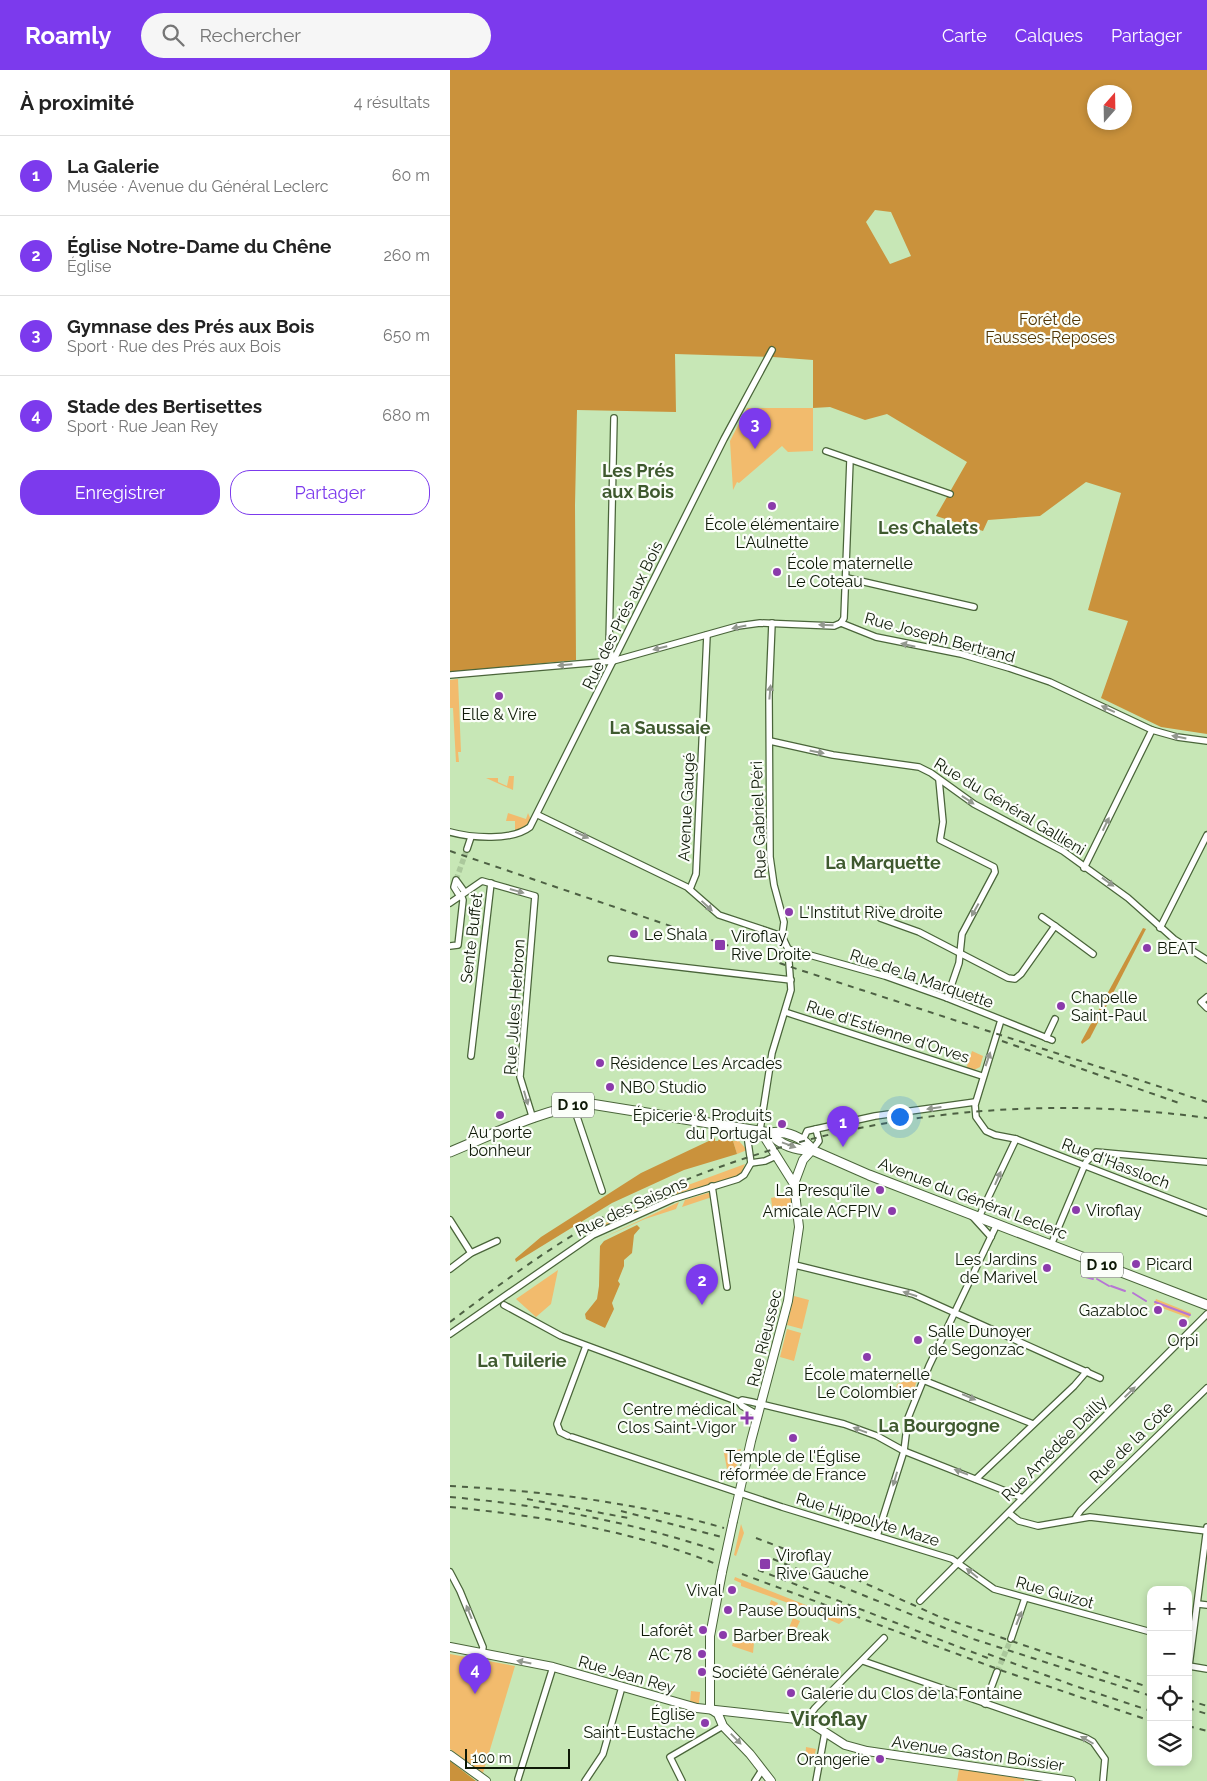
<!DOCTYPE html>
<html lang="fr">
<meta charset="utf-8">
<style>
body{margin:0;font-family:Raleway,sans-serif;background:#f6f6f6;color:#222}
.controls{position:absolute;right:15px;bottom:15px;display:grid;overflow:hidden;border-radius:10px;box-shadow:0 2px 8px #0003}
.controls button{width:45px;height:45px;display:grid;place-items:center;padding:0;border:0;border-bottom:1px solid #e0e0e0;background:#fff;color:#222;font:25px sans-serif}
.compass{position:absolute;left:637px;top:15px;width:45px;height:45px;border-radius:50%;background:#fff;box-shadow:0 2px 8px #0003;rotate:20deg}
.scale{position:absolute;left:15px;bottom:12px;width:105px;box-sizing:border-box;padding-left:5px;border:2px solid #0e1907;border-top:0;font-size:14px;line-height:18px;white-space:nowrap;color:#0e1907;-webkit-text-stroke:4px #fbfef9;paint-order:stroke}
.you{position:absolute;left:449px;top:1046px;width:18px;height:18px;margin:-12px;border:4px solid #fff;border-radius:50%;background:#1a73e8;box-shadow:0 0 0 8px #1a73e833}
.badge{display:grid;place-items:center;width:32px;height:32px;border-radius:50%;background:#7c3aed;color:#fff;font-size:16px;font-weight:700}
.pin{position:absolute;translate:-50% -41px;filter:drop-shadow(0 1px 2px #0008)}
.pin::after{content:'';position:absolute;top:26px;width:18px;height:15px;background:inherit;clip-path:polygon(0 0,100% 0,50% 100%)}
.list{margin:0;padding:0;list-style:none}
h2{display:flex;justify-content:space-between;align-items:center;height:65px;margin:0;padding:0 20px;font-size:21px}
h2 small{font-size:16px;font-weight:400;color:#767676}
.list li{display:grid;grid-template-columns:32px 1fr auto;gap:15px;align-items:center;box-sizing:border-box;height:80px;padding:0 20px;border-top:1px solid #e0e0e0}
.list b{display:block;font-size:19px;white-space:nowrap}
.list p{margin:0;font-size:16px;white-space:nowrap;color:#767676}
.list em{font-size:16px;font-style:normal;color:#767676}
.actions{display:flex;gap:10px;padding:15px 20px}
.actions a{flex:1;padding:11px 0;border:1px solid #7c3aed;border-radius:20px;text-align:center;font-size:18px;color:#7c3aed}
.actions .main{background:#7c3aed;color:#fff}
.icon{flex:none;width:28px;height:28px;fill:none;stroke:currentColor;stroke-width:2;stroke-linecap:round;stroke-linejoin:round}
.map{position:relative;flex:none;width:757px;height:1711px;overflow:hidden}
header{display:flex;align-items:center;gap:30px;box-sizing:border-box;height:70px;padding:0 25px;background:#7c3aed;color:#fff}
header strong{font-size:24px}
nav{display:flex;gap:28px;margin-inline-start:auto;font-size:18px}
.search{width:350px;height:45px;background:#f6f6f6;display:flex;align-items:center;gap:12px;box-sizing:border-box;padding:0 18px;border-radius:28px;color:#767676;font-size:19px}
main{display:flex}
aside{flex:1;background:#fff}
.map>svg:first-child{display:block}
.green{fill:#f2bb6d}
.forest{fill:#ca923c;fill-rule:evenodd}
.lines{fill:none;stroke-linecap:round;stroke-linejoin:round}
.stream{stroke:#b675d4;stroke-width:2}
.street-tunnel{stroke:#abc89c;stroke-width:5.5;stroke-dasharray:5.5 3;stroke-linecap:butt}
.street-casing{stroke:#4a653a;stroke-width:8}
.secondary-casing{stroke:#4a653a;stroke-width:10}
.primary-casing{stroke:#4a653a;stroke-width:11}
.street{stroke:#fff;stroke-width:5.5}
.secondary{stroke:#fff;stroke-width:8}
.primary{stroke:#fff;stroke-width:9}
.rail{stroke:#4d6043;stroke-width:2;stroke-dasharray:6 6;stroke-linecap:butt}
.secondary-bridge-casing{stroke:#4a653a;stroke-width:10;stroke-linecap:butt}
.secondary-bridge{stroke:#fff;stroke-width:8}
.oneway{fill:#93988f}
.poi-dot{fill:#8b3bab;stroke:#fbfef9;stroke-width:2}
.labels{text-anchor:middle;stroke-width:4.5;stroke-linejoin:round;paint-order:stroke}
.shield{fill:#fbfef9;stroke:#555e50;stroke-width:1}
.shield-label{font-size:15px;font-weight:bold;fill:#0e1907}
.park-label{font-size:16px;fill:#513503;stroke:#fbfef9}
.poi-label{font-size:16px;fill:#0e1907;stroke:#fbfef9;text-anchor:start}
.street-label{font-size:16px;fill:#0e1907;stroke:#fbfef9}
.neighbourhood-label{font-size:18px;font-weight:bold;fill:#3e592e;stroke:#fbfef9}
.district-label{font-size:21px;font-weight:bold;fill:#3e592e;stroke:#fbfef9}
</style>
<header>
<strong>Roamly</strong>
<div class="search"><svg class="icon" aria-label="search" viewBox="0 0 24 24"><circle cx="10" cy="10" r="6"/><path d="M15 15l6 6"/></svg>Rechercher</div>
<nav><a>Carte</a><a>Calques</a><a>Partager</a></nav>
</header>
<main>
<aside>
<h2>À proximité<small>4 résultats</small></h2>
<ul class="list">
<li><span class="badge">1</span><div><b>La Galerie</b><p>Musée · Avenue du Général Leclerc</p></div><em>60 m</em></li>
<li><span class="badge">2</span><div><b>Église Notre-Dame du Chêne</b><p>Église</p></div><em>260 m</em></li>
<li><span class="badge">3</span><div><b>Gymnase des Prés aux Bois</b><p>Sport · Rue des Prés aux Bois</p></div><em>650 m</em></li>
<li><span class="badge">4</span><div><b>Stade des Bertisettes</b><p>Sport · Rue Jean Rey</p></div><em>680 m</em></li>
</ul>
<div class="actions"><a class="main">Enregistrer</a><a>Partager</a></div>
</aside>
<div class="map">
<svg width="757" height="1711" viewBox="0 0 757 1711">
<rect width="100%" height="100%" fill="#c7e7b6"/>
<g class="green">
<path d="M297 338H363V381L338 382 332 376 289 413 287 412 283 420 280 371Z"/>
<path d="M8 609 11 682H8L9 692H6L3 638H0V610Z"/>
<path d="M59 706H64L63 720 36 708H48V712L57 716Z"/>
<path d="M58 743 76 749 78 743 81 750 72 759 65 760V751H56Z"/>
<path d="M522 981 533 986 530 997 522 1001 516 999Z"/>
<path d="M283 1071H289L297 1080 287 1084Z"/>
<path d="M295 1094 291 1104 285 1108 238 1120 211 1130 143 1161V1159L238 1115Z"/>
<path d="M261 1122 262 1127 232 1137 235 1130Z"/>
<path d="M341 1124 343 1142 323 1144 321 1128Z"/>
<path d="M229 1132 226 1139 195 1149 146 1171Z"/>
<path d="M108 1200 101 1234 86 1247 66 1229Z"/>
<path d="M344 1226 359 1230 352 1259 337 1255Z"/>
<path d="M706 1229 741 1243 739 1248 704 1235Z"/>
<path d="M337 1259 351 1263 344 1291 330 1287Z"/>
<path d="M458 1310H467L463 1323 446 1319 447 1314Z"/>
<path d="M291 1379 286 1398 277 1399 274 1383Z"/>
<path d="M291 1454 294 1463 286 1486 284 1485Z"/>
<path d="M285 1507 394 1550 389 1554 352 1538 291 1516V1513L284 1510Z"/>
<path d="M321 1530 328 1533 324 1544 317 1542Z"/>
<path d="M343 1548 350 1551 345 1562 342 1563 338 1560Z"/>
<path d="M285 1566 304 1573 303 1583 282 1576Z"/>
<path d="M0 1584 65 1596 33 1703 0 1679Z"/>
<path d="M241 1621 250 1622 249 1633H240Z"/>
<path d="M356 1677 366 1679 362 1695 355 1693Z"/>
<path d="M509 1699 574 1709V1711H507Z"/>
</g>
<g class="forest">
<path d="M0 0H757V664L711 657 651 628 678 551 638 540 671 423 636 412 590 446 538 450 533 461 486 446 517 392 437 344 415 350 380 337 363 338V290L323 287 225 284 226 342 127 340 125 435 126 590 0 602ZM644 22H674V52H644ZM425 140 441 142 461 186 440 194 416 152Z"/>
<path d="M693 858 696 859 640 968 632 974 631 972Z"/>
<path d="M265 1068V1071H268L269 1069 283 1071 287 1084 234 1100 162 1133 66 1192 65 1189 91 1167 191 1103Z"/>
<path d="M187 1155 190 1158 184 1165 182 1183 174 1190V1196L168 1211 170 1214 162 1233 164 1239 155 1258 136 1249 135 1244 147 1229 149 1216 150 1176 154 1171Z"/>
<path d="M0 1691 26 1711H0Z"/>
</g>
<g class="lines">
<g class="stream">
<path d="M632 1206 643 1209"/>
<path d="M647 1209 659 1216"/>
<path d="M661 1216 675 1221"/>
<path d="M683 1223 696 1231"/>
<path d="M705 1232 740 1245"/>
</g>
<g class="street-tunnel">
<path d="M6 810 17 779"/>
<path d="M547 1602 561 1569"/>
</g>
<g class="street-casing">
<g id="street">
<path d="M376 381 500 424"/>
<path d="M397 508 524 537"/>
<path d="M391 553 426 567 511 584 559 598 600 612 702 660 727 667 757 671"/>
<path d="M391 553 394 548 400 390"/>
<path d="M163 591 159 576 164 348"/>
<path d="M0 605 163 591 288 556 310 553 384 556 391 553"/>
<path d="M320 671 383 685 469 697 481 703 524 734 613 781 678 828 724 869 757 890"/>
<path d="M489 710 493 752 490 770 544 797 545 802 512 864 509 893 497 928"/>
<path d="M88 745 237 817 269 845 332 866"/>
<path d="M0 762C22 768 62 771 80 757L274 369 322 280"/>
<path d="M17 779 21 767"/>
<path d="M634 798 702 660"/>
<path d="M240 819 246 804 257 565"/>
<path d="M9 825 4 817 6 810 14 821"/>
<path d="M0 833 32 811 85 826 70 1007 83 1049"/>
<path d="M430 840V848L469 862 558 908 565 909 571 904 605 856 643 884"/>
<path d="M592 847 605 856"/>
<path d="M710 858 757 765"/>
<path d="M0 876 8 875 13 830 11 825"/>
<path d="M338 879 435 906 497 928 602 970"/>
<path d="M161 889 341 910"/>
<path d="M757 927 751 932 757 938"/>
<path d="M335 942 532 1006"/>
<path d="M551 950 525 1035 526 1047 536 1061 545 1065 566 1069 757 1143"/>
<path d="M596 968 605 949"/>
<path d="M21 986 41 813"/>
<path d="M123 1035 152 1121"/>
<path d="M310 1060 322 983 341 920 338 879 332 866 334 852 324 815 320 787 319 625 322 553"/>
<path d="M353 1070 357 1061 366 1059 425 1046 525 1032"/>
<path d="M362 1080 369 1071 366 1059"/>
<path d="M301 1093 315 1091 326 1086"/>
<path d="M262 1116 277 1217"/>
<path d="M522 1146 541 1167"/>
<path d="M529 1147 566 1069"/>
<path d="M0 1150 21 1183"/>
<path d="M601 1175 636 1092 646 1082 757 1092"/>
<path d="M345 1195 463 1224 650 1308"/>
<path d="M0 1199 21 1183 47 1171"/>
<path d="M54 1235 111 1266 289 1332 292 1336 308 1345"/>
<path d="M0 1264 143 1165 223 1129 288 1109 294 1105 301 1093 296 1058"/>
<path d="M473 1310 583 1354"/>
<path d="M289 1332 292 1330 302 1332 394 1354 427 1366 454 1381 573 1428"/>
<path d="M118 1366 110 1362 107 1354 136 1276"/>
<path d="M122 1367 332 1437 502 1489 544 1519 701 1562"/>
<path d="M526 1409 624 1316 637 1301"/>
<path d="M559 1443 569 1451 588 1456 640 1447 757 1461"/>
<path d="M626 1447 631 1440 757 1318"/>
<path d="M757 1457 739 1596 757 1599"/>
<path d="M427 1466 454 1381 458 1348 479 1296 547 1154"/>
<path d="M0 1502 10 1521 33 1577 32 1583"/>
<path d="M470 1531 757 1244"/>
<path d="M748 1534 757 1535"/>
<path d="M561 1569 575 1528"/>
<path d="M413 1591 636 1668 643 1672 655 1689 653 1711"/>
<path d="M535 1634 547 1602"/>
<path d="M356 1650 365 1638 434 1568"/>
<path d="M68 1709 103 1597"/>
<path d="M135 1711 153 1684 172 1617"/>
<path d="M232 1711 220 1687 273 1656"/>
<path d="M305 1711 312 1700"/>
<path d="M366 1711 375 1662"/>
</g>
</g>
<g class="secondary-casing">
<g id="secondary">
<path d="M344 1114 353 1090 362 1080"/>
<path d="M283 1451 301 1371 338 1231 349 1157 344 1114 310 1060"/>
<path d="M0 1577 103 1597 247 1638 356 1650 395 1675 417 1681 621 1711"/>
<path d="M260 1639V1566L272 1502"/>
<path d="M262 1640 268 1644 273 1656 300 1684 321 1711"/>
<path d="M0 1685 36 1711"/>
</g>
</g>
<g class="primary-casing">
<g id="primary">
<path d="M321 1063C328 1075 348 1081 362 1080L419 1105 757 1235"/>
<path d="M0 1082C44 1064 94 1038 141 1034L321 1063C335 1060 355 1068 362 1080"/>
</g>
</g>
<use href="#street" class="street"/>
<use href="#secondary" class="secondary"/>
<use href="#primary" class="primary"/>
<g class="rail">
<path d="M0 781 347 899 757 1032"/>
<path d="M552 971 729 1033"/>
<path d="M0 1252C46 1217 93 1182 143 1153 175 1134 209 1121 243 1107 406 1043 584 1024 757 1048"/>
<path d="M0 1416C92 1421 185 1432 274 1458"/>
<path d="M0 1427C91 1435 182 1452 268 1481"/>
<path d="M77 1429 178 1448"/>
<path d="M0 1437C90 1446 181 1460 266 1494"/>
<path d="M171 1441 272 1467"/>
<path d="M306 1468 361 1489 490 1547 701 1618"/>
<path d="M323 1489 520 1568 701 1626"/>
<path d="M308 1500 543 1590"/>
<path d="M292 1504 553 1601 701 1651"/>
<path d="M538 1584 625 1616 701 1641"/>
<path d="M738 1630 757 1636"/>
<path d="M738 1638 757 1644"/>
<path d="M738 1656 757 1661"/>
</g>
<g class="secondary-bridge-casing">
<path id="secondary-bridge" d="M272 1502 283 1451"/>
</g>
<use href="#secondary-bridge" class="secondary-bridge"/>
</g>
<defs><path id="oneway-solid" d="M-6-.8H1V-3.2L6.5 0L1 3.2V.8H-6Z" transform="scale(1.25)"/></defs>
<g class="oneway">
<use href="#oneway-solid" transform="translate(376 555) rotate(-178)"/>
<use href="#oneway-solid" transform="translate(289 557) rotate(168)"/>
<use href="#oneway-solid" transform="translate(458 575) rotate(-167)"/>
<use href="#oneway-solid" transform="translate(210 578) rotate(166)"/>
<use href="#oneway-solid" transform="translate(115 595) rotate(175)"/>
<use href="#oneway-solid" transform="translate(320 622) rotate(-85)"/>
<use href="#oneway-solid" transform="translate(658 639) rotate(-155)"/>
<use href="#oneway-solid" transform="translate(729 667) rotate(-169)"/>
<use href="#oneway-solid" transform="translate(367 682) rotate(11)"/>
<use href="#oneway-solid" transform="translate(518 730) rotate(34)"/>
<use href="#oneway-solid" transform="translate(656 754) rotate(-64)"/>
<use href="#oneway-solid" transform="translate(132 765) rotate(25)"/>
<use href="#oneway-solid" transform="translate(658 812) rotate(36)"/>
<use href="#oneway-solid" transform="translate(67 821) rotate(16)"/>
<use href="#oneway-solid" transform="translate(257 836) rotate(43)"/>
<use href="#oneway-solid" transform="translate(525 840) rotate(119)"/>
<use href="#oneway-solid" transform="translate(538 989) rotate(-71)"/>
<use href="#oneway-solid" transform="translate(76 1028) rotate(74)"/>
<use href="#oneway-solid" transform="translate(484 1038) rotate(172)"/>
<use href="#oneway-solid" transform="translate(339 1075) rotate(20)"/>
<use href="#oneway-solid" transform="translate(548 1108) rotate(-66)"/>
<use href="#oneway-solid" transform="translate(460 1224) rotate(-163)"/>
<use href="#oneway-solid" transform="translate(680 1322) rotate(-44)"/>
<use href="#oneway-solid" transform="translate(519 1327) rotate(23)"/>
<use href="#oneway-solid" transform="translate(410 1360) rotate(-160)"/>
<use href="#oneway-solid" transform="translate(511 1402) rotate(-159)"/>
<use href="#oneway-solid" transform="translate(445 1409) rotate(107)"/>
<use href="#oneway-solid" transform="translate(522 1503) rotate(-141)"/>
<use href="#oneway-solid" transform="translate(19 1542) rotate(-112)"/>
<use href="#oneway-solid" transform="translate(569 1548) rotate(-68)"/>
<use href="#oneway-solid" transform="translate(74 1592) rotate(-169)"/>
<use href="#oneway-solid" transform="translate(286 1669) rotate(46)"/>
<use href="#oneway-solid" transform="translate(637 1670) rotate(-150)"/>
</g>
<g class="poi-dot">
<circle cx="322" cy="436" r="5"/>
<circle cx="327" cy="502" r="5"/>
<circle cx="49" cy="626" r="5"/>
<circle cx="339" cy="842" r="5"/>
<circle cx="184" cy="864" r="5"/>
<rect x="264" y="869" width="12" height="12" rx="2.5"/>
<circle cx="697" cy="878" r="5"/>
<circle cx="611" cy="936" r="5"/>
<circle cx="150" cy="993" r="5"/>
<circle cx="160" cy="1017" r="5"/>
<circle cx="50" cy="1045" r="5"/>
<circle cx="332" cy="1054" r="5"/>
<circle cx="430" cy="1120" r="5"/>
<circle cx="626" cy="1140" r="5"/>
<circle cx="442" cy="1141" r="5"/>
<circle cx="686" cy="1194" r="5"/>
<circle cx="597" cy="1198" r="5"/>
<circle cx="708" cy="1240" r="5"/>
<circle cx="733" cy="1253" r="5"/>
<circle cx="468" cy="1270" r="5"/>
<circle cx="417" cy="1287" r="5"/>
<path d="M294.5 1340.5h5v5h5v5h-5v5h-5v-5h-5v-5h5z"/>
<circle cx="343" cy="1368" r="5"/>
<rect x="309" y="1488" width="12" height="12" rx="2.5"/>
<circle cx="282" cy="1520" r="5"/>
<circle cx="278" cy="1540" r="5"/>
<circle cx="253" cy="1560" r="5"/>
<circle cx="273" cy="1565" r="5"/>
<circle cx="252" cy="1584" r="5"/>
<circle cx="252" cy="1602" r="5"/>
<circle cx="341" cy="1623" r="5"/>
<circle cx="255" cy="1653" r="5"/>
<circle cx="430" cy="1689" r="5"/>
</g>
<g class="labels">
<g class="shield">
<rect x="102" y="1022.5" width="42" height="25" rx="4"/>
<rect x="631" y="1182.5" width="42" height="25" rx="4"/>
</g>
<g class="shield-label">
<text x="123" y="1040">D 10</text>
<text x="652" y="1200">D 10</text>
</g>
<g class="park-label">
<text x="600" y="255">Forêt de<tspan x="600" dy="18">Fausses-Reposes</tspan></text>
</g>
<g class="poi-label">
<text x="322" y="460" text-anchor="middle">École élémentaire<tspan x="322" dy="18">L'Aulnette</tspan></text>
<text x="337" y="499">École maternelle<tspan x="337" dy="18">Le Coteau</tspan></text>
<text x="49" y="650" text-anchor="middle">Elle &amp; Vire</text>
<text x="349" y="848">L'Institut Rive droite</text>
<text x="194" y="870">Le Shala</text>
<text x="281" y="872">Viroflay<tspan x="281" dy="18">Rive Droite</tspan></text>
<text x="707" y="884">BEAT</text>
<text x="621" y="933">Chapelle<tspan x="621" dy="18">Saint-Paul</tspan></text>
<text x="160" y="999">Résidence Les Arcades</text>
<text x="170" y="1023">NBO Studio</text>
<text x="322" y="1051" text-anchor="end">Épicerie &amp; Produits<tspan x="322" dy="18">du Portugal</tspan></text>
<text x="50" y="1068" text-anchor="middle">Au porte<tspan x="50" dy="18">bonheur</tspan></text>
<text x="420" y="1126" text-anchor="end">La Presqu'île</text>
<text x="636" y="1146">Viroflay</text>
<text x="432" y="1147" text-anchor="end">Amicale ACFPIV</text>
<text x="587" y="1195" text-anchor="end">Les Jardins<tspan x="587" dy="18">de Marivel</tspan></text>
<text x="696" y="1200">Picard</text>
<text x="698" y="1246" text-anchor="end">Gazabloc</text>
<text x="478" y="1267">Salle Dunoyer<tspan x="478" dy="18">de Segonzac</tspan></text>
<text x="733" y="1276" text-anchor="middle">Orpi</text>
<text x="417" y="1310" text-anchor="middle">École maternelle<tspan x="417" dy="18">Le Colombier</tspan></text>
<text x="286" y="1345" text-anchor="end">Centre médical<tspan x="286" dy="18">Clos Saint-Vigor</tspan></text>
<text x="343" y="1392" text-anchor="middle">Temple de l'Église<tspan x="343" dy="18">réformée de France</tspan></text>
<text x="326" y="1491">Viroflay<tspan x="326" dy="18">Rive Gauche</tspan></text>
<text x="272" y="1526" text-anchor="end">Vival</text>
<text x="288" y="1546">Pause Bouquins</text>
<text x="243" y="1566" text-anchor="end">Laforêt</text>
<text x="283" y="1571">Barber Break</text>
<text x="242" y="1590" text-anchor="end">AC 78</text>
<text x="262" y="1608">Société Générale</text>
<text x="351" y="1629">Galerie du Clos de la Fontaine</text>
<text x="245" y="1650" text-anchor="end">Église<tspan x="245" dy="18">Saint-Eustache</tspan></text>
<text x="420" y="1695" text-anchor="end">Orangerie</text>
</g>
<g class="street-label">
<text transform="translate(172 545) rotate(-64)" y="6">Rue des Prés aux Bois</text>
<text transform="translate(490 567) rotate(15)" y="6">Rue Joseph Bertrand</text>
<text transform="translate(560 736) rotate(31)" y="6">Rue du Général Gallieni</text>
<text transform="translate(236 737) rotate(-87)" y="6">Avenue Gaugé</text>
<text transform="translate(308 750) rotate(-92)" y="6">Rue Gabriel Péri</text>
<text transform="translate(21 868) rotate(-83)" y="6">Sente Buffet</text>
<text transform="translate(472 908) rotate(19)" y="6">Rue de la Marquette</text>
<text transform="translate(64 937) rotate(-86)" y="6">Rue Jules Herbron</text>
<text transform="translate(438 961) rotate(18)" y="6">Rue d'Estienne d'Orves</text>
<text transform="translate(666 1093) rotate(21)" y="6">Rue d'Hassloch</text>
<text transform="translate(523 1128) rotate(21)" y="6">Avenue du Général Leclerc</text>
<text transform="translate(181 1136) rotate(-25)" y="6">Rue des Saisons</text>
<text transform="translate(314 1268) rotate(-76)" y="6">Rue Rieussec</text>
<text transform="translate(681 1372) rotate(-44)" y="6">Rue de la Côte</text>
<text transform="translate(604 1378) rotate(-45)" y="6">Rue Amédée Dailly</text>
<text transform="translate(418 1449) rotate(17)" y="6">Rue Hippolyte Maze</text>
<text transform="translate(605 1522) rotate(16)" y="6">Rue Guizot</text>
<text transform="translate(177 1604) rotate(16)" y="6">Rue Jean Rey</text>
<text transform="translate(528 1683) rotate(8)" y="6">Avenue Gaston Boissier</text>
</g>
<g class="neighbourhood-label">
<text x="188" y="407">Les Prés<tspan x="188" dy="21">aux Bois</tspan></text>
<text x="478" y="464">Les Chalets</text>
<text x="210" y="664">La Saussaie</text>
<text x="433" y="799">La Marquette</text>
<text x="72" y="1297">La Tuilerie</text>
<text x="489" y="1362">La Bourgogne</text>
</g>
<g class="district-label">
<text x="379" y="1656">Viroflay</text>
</g>
</g>
</svg>
<div class="controls">
<button>+</button>
<button>−</button>
<button><svg class="icon" aria-label="locate" viewBox="0 0 24 24"><circle cx="12" cy="12" r="6"/><path d="M12 2v4M12 18v4M2 12h4M18 12h4"/></svg></button>
<button><svg class="icon" aria-label="layers" viewBox="0 0 24 24"><path d="M12 4l9 5-9 5-9-5zM3 14l9 5 9-5"/></svg></button>
</div>
<svg class="compass" viewBox="-18 -18 36 36"><path d="M0-13l5 13h-10z" fill="#e53935"/><path d="M0 13l5-13h-10z" fill="#767676"/></svg>
<div class="scale">100 m</div>
<div class="you"></div>
<div class="pin badge" style="left:393px;top:1077px">1</div>
<div class="pin badge" style="left:252px;top:1235px">2</div>
<div class="pin badge" style="left:305px;top:379px">3</div>
<div class="pin badge" style="left:25px;top:1624px">4</div>
</div>
</main>
